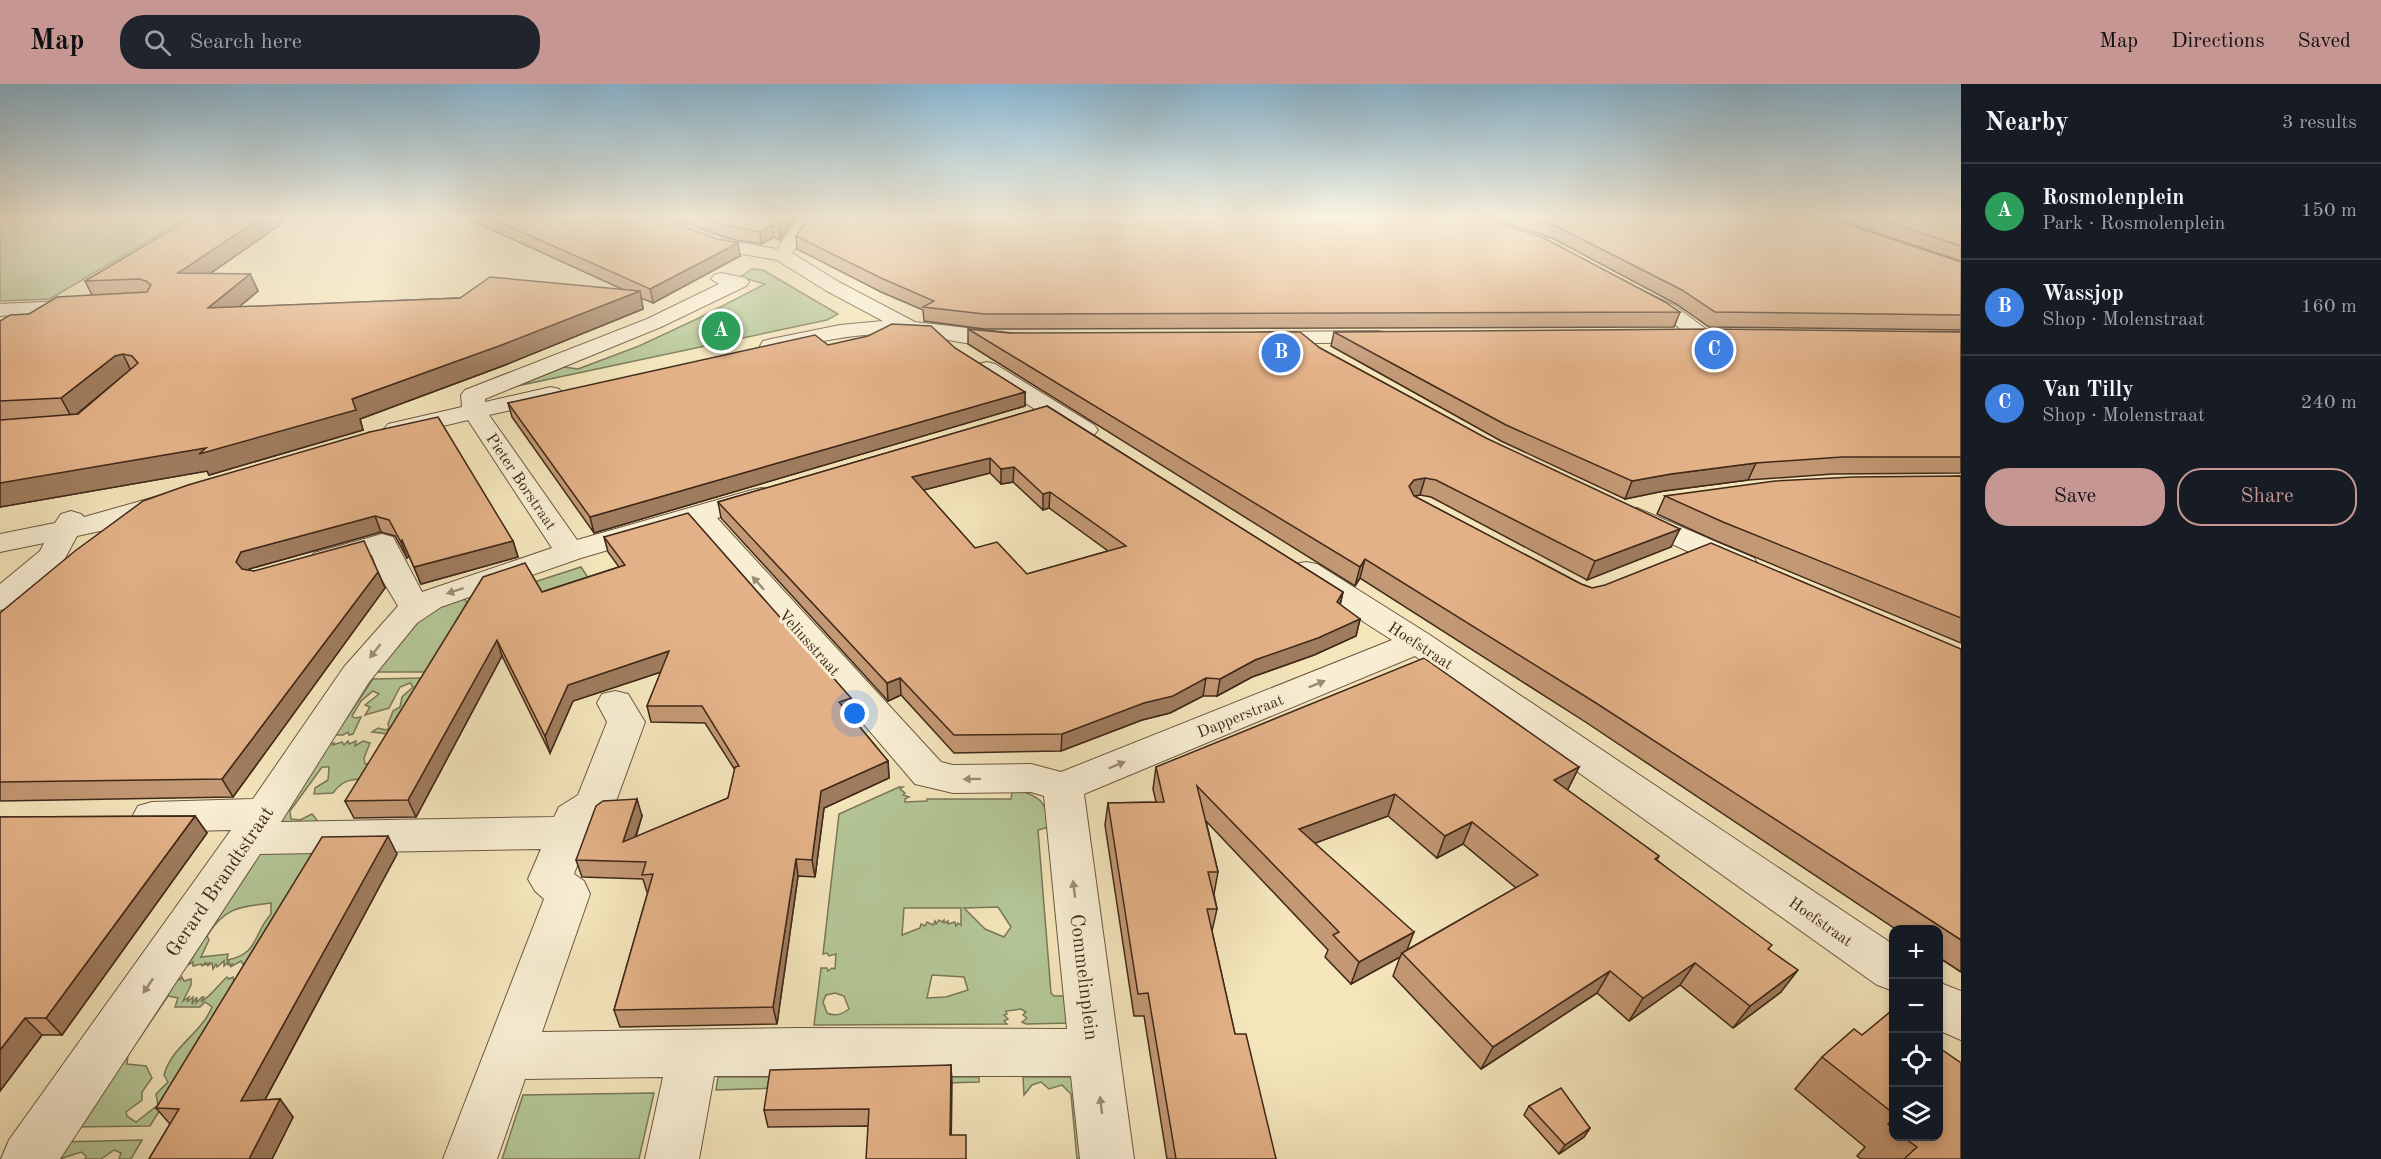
<!DOCTYPE html>
<meta charset="utf-8">
<style>
body{margin:0;font-family:"Old Standard TT",serif;background:#20242c;color:#f1f3f6}
.controls{position:absolute;right:18px;bottom:18px;display:grid;overflow:hidden;border-radius:12px;box-shadow:0 3px 9px #0003}
.controls button{width:54px;height:54px;display:grid;place-items:center;padding:0;border:0;border-bottom:2px solid #363941;background:#171b24;color:#f1f3f6;font:30px sans-serif}
.you{position:absolute;left:855px;top:630px;width:21px;height:21px;margin:-15px;border:4px solid #fff;border-radius:50%;background:#1a73e8;box-shadow:0 0 0 9px #1a73e833}
.badge{display:grid;place-items:center;width:39px;height:39px;border-radius:50%;background:#c59692;color:#fff;font-size:20px;font-weight:700}
.pin{position:absolute;translate:-50% -50%;border:3px solid #fff;box-shadow:0 2px 6px #0006}
.list{margin:0;padding:0;list-style:none}
h2{display:flex;justify-content:space-between;align-items:center;height:78px;margin:0;padding:0 24px;font-size:26px}
h2 small{font-size:20px;font-weight:400;color:#9ea1a6}
.list li{display:grid;grid-template-columns:39px 1fr auto;gap:18px;align-items:center;box-sizing:border-box;height:96px;padding:0 24px;border-top:2px solid #363941}
.list b{display:block;font-size:22px;white-space:nowrap}
.list p{margin:0;font-size:20px;white-space:nowrap;color:#9ea1a6}
.list em{font-size:20px;font-style:normal;color:#9ea1a6}
.actions{display:flex;gap:12px;padding:18px 24px}
.actions a{flex:1;padding:14px 0;border:2px solid #c59692;border-radius:24px;text-align:center;font-size:21px;color:#c59692}
.actions .main{background:#c59692;color:#111}
.icon{flex:none;width:33px;height:33px;fill:none;stroke:currentColor;stroke-width:2;stroke-linecap:round;stroke-linejoin:round}
.map{position:relative;flex:none;width:1961px;height:1075px;overflow:hidden}
header{display:flex;align-items:center;gap:36px;box-sizing:border-box;height:84px;padding:0 30px;background:#c59692;color:#111}
header strong{font-size:28px}
nav{display:flex;gap:33px;margin-inline-start:auto;font-size:21px}
.search{width:420px;height:54px;background:#20242c;display:flex;align-items:center;gap:15px;box-sizing:border-box;padding:0 21px;border-radius:24px;color:#9ea1a6;font-size:22px}
main{display:flex}
aside{flex:1;background:#171b24}
.map>svg:first-child{display:block}
.green{fill:#b4c696;stroke:#7a7758;stroke-width:1.5;fill-rule:evenodd}
.lines{fill:none;stroke-linecap:round;stroke-linejoin:round}
.minor-casing{stroke:#6d5742;stroke-width:2}
.minor{fill:#f8eed3;fill-rule:evenodd}
.wall{fill:#c39874;stroke:#402819;stroke-width:1.5;fill-rule:evenodd}
.shaded-wall{fill:#9f7c5e;stroke:#402819;stroke-width:1.5}
.building{fill:#e3b187;stroke:#402819;stroke-width:1.5;fill-rule:evenodd}
.oneway{fill:#9c8b76}
.labels{text-anchor:middle;stroke-width:6;stroke-linejoin:round;paint-order:stroke}
.street-label{font-size:16px;fill:#402819;stroke:#f8eed3}
.near-street-label{font-size:20px;fill:#402819;stroke:#f8eed3}
</style>
<header>
<strong>Map</strong>
<div class="search"><svg class="icon" aria-label="search" viewBox="0 0 24 24"><circle cx="10" cy="10" r="6"/><path d="M15 15l6 6"/></svg>Search here</div>
<nav><a>Map</a><a>Directions</a><a>Saved</a></nav>
</header>
<main>
<div class="map">
<svg width="1961" height="1075" viewBox="0 0 1961 1075">
<rect width="100%" height="100%" fill="#f4e5bb"/>
<filter id="stains"><feTurbulence type="fractalNoise" baseFrequency=".00333" numOctaves="4"/><feColorMatrix values="0 0 0 0 .2 0 0 0 0 .09 0 0 0 0 .02 0 0 0 .5 -.17"/></filter>
<radialGradient id="worn" r=".72"><stop offset=".6" stop-color="#630" stop-opacity="0"/><stop offset="1" stop-color="#630" stop-opacity=".3"/></radialGradient>
<g class="green">
<path d="M5 133H188L50 215 0 217V136Z"/>
<path d="M752 185 763 186 838 230 827 236 517 302 564 283 578 285 639 262 701 233 765 200 740 193Z"/>
<path d="M581 483 593 501 530 522 522 502Z"/>
<path d="M510 505 515 510 498 516 505 510 493 512V516L487 519 482 529 495 527 505 530 453 547 428 588H377C404 546 415 531 463 511L467 519Z"/>
<path d="M424 594 388 650 372 648 378 644 386 646 389 644 388 640 393 627 400 623 402 613 413 603 410 599 400 603 389 624 365 631 370 623 365 621 379 610 373 607 361 617 352 632 355 634 361 633 353 650 349 651 348 648 343 651H335L373 595Z"/>
<path d="M348 657 349 660 356 657 355 662 363 657 370 659 364 674 365 680 372 679 362 695C349 695 341 698 333 709L314 710 315 704 328 696 329 683H322L290 727 291 735 300 736 312 730 317 736 315 740 274 741 328 661 334 659 333 661 342 658 344 661Z"/>
<path d="M899 703H903L900 705 905 709 903 711 909 713 905 715V718L927 717V715H1011L1012 708 1016 705C1040 713 1047 717 1049 743L1038 746 1051 909 1054 912H1064L1072 939 1026 940 1022 938 1027 934 1023 931 1026 928 1021 925 1006 927 1007 930 1004 931 1008 935 1004 937 1007 940 814 941 821 884H827L828 887 832 884 835 885 836 870 829 872 827 869 823 870 839 730ZM998 823 1011 843 1004 853 985 845 964 824ZM904 824H961V841L958 839 956 842 955 838 948 840V837L944 839V836L942 838 939 836 936 840 935 837 933 841 927 838 925 842 921 840 920 844 902 851ZM932 891 964 893 968 906 946 913 927 914ZM835 909 844 912 849 925C842 930 836 933 827 929L823 918 826 911Z"/>
<path d="M319 767 244 882 241 877 230 883 232 880 228 881 229 877 224 882V877L217 883 216 880 213 885 212 879 207 882 209 879 204 881 206 878 202 882 201 880 193 882V878L188 881 256 768ZM271 819V830C253 850 259 870 227 876L228 870 201 873 209 856 207 852C225 823 239 823 271 819Z"/>
<path d="M182 893 184 897 191 895V901L183 917 189 913 187 918 193 913 192 920 196 914H197L196 919 202 913H204L201 918C211 912 219 900 227 893L229 895 233 893 234 897 241 895 150 1042 71 1043 178 894 180 896ZM168 912 178 914 175 923H200L205 918 212 923C201 950 172 962 164 991L168 998 156 1010 158 1021 136 1038 127 1032 126 1028 142 1016V1008L152 994 146 982 127 980 128 971Z"/>
<path d="M718 993H979V998L716 1006Z"/>
<path d="M1023 993H1077L1086 1075H1077L1071 1010 1062 1001 1049 1005 1041 998 1032 1001 1024 1011Z"/>
<path d="M654 1009 639 1075H502L523 1011Z"/>
<path d="M142 1056 131 1075H119L121 1069 114 1066 101 1075H85L86 1072 81 1068 60 1075H50L61 1058Z"/>
</g>
<g class="lines">
<g class="minor-casing">
<g id="minor">
<path d="M641 133H665L730 157 777 165 799 133H815L792 169 839 198 915 238 1011 249 1019 250 1022 255 1019 260C986 268 942 252 908 250 862 247 816 258 771 269L763 267 760 262 763 257 771 255 840 241 883 237 825 206 777 176 720 166 643 136Z"/>
<path d="M721 189 746 194 749 198 746 202 661 243 485 315V318L551 303 559 305 563 310 559 315 489 331 577 456 752 406 762 404 772 406 776 412 772 418 717 434 941 678 953 681 1031 680 1061 688 1392 556 1295 494 1291 487 1295 480 1306 478 1317 480 1430 551 1894 861V907L1877 901 1415 572 1084 710 1134 1075H1080L1071 992H714L699 1075H645L663 993 525 995 497 1075H443L544 815 535 807 528 795 541 765 260 770 60 1075H1L9 1056 231 746 152 748 138 744 132 733 138 722 152 718 253 715 344 583 398 522 380 492 372 471 325 484 314 481 310 475 314 469 382 450 393 453 422 508 552 464 468 336 397 353 388 350 384 345 388 340 462 323 461 311 465 306 647 235 719 200 711 195 714 191ZM693 441 915 700 953 709 1031 708 1044 712 1067 945 798 944 542 948 590 810 584 797 574 790 591 743 609 731 615 720 645 638 628 610 615 607 602 610 597 619 607 638 578 711 559 723 554 733 281 738 369 598 417 539 441 523 581 474Z"/>
<path d="M1639 205 1675 222 1714 251 1711 256 1703 257 1695 256 1661 230 1632 215 1629 211 1632 207Z"/>
<path d="M83 216 90 218 93 222 90 226 0 232V220Z"/>
<path d="M1377 247 1385 248 1388 253 1385 258 1261 260 1253 259 1250 254 1253 249 1261 248Z"/>
<path d="M987 278 995 280 1094 341 1098 346 1094 351 1085 354 1076 351 979 290 976 285 979 280Z"/>
<path d="M162 411 172 413 176 419 172 425 119 443 77 452 63 478 11 523 0 526V500L40 467 44 459 0 468V450L55 439 61 430 71 427 81 430 84 433Z"/>
<path d="M1637 424 1754 474 1758 481 1754 488 1743 490 1732 488 1627 439 1623 433 1627 427Z"/>
<path d="M1938 898 1961 907V956L1938 946Z"/>
</g>
</g>
<use href="#minor" class="minor"/>
</g>
<g class="wall">
<path d="M464 133H659L740 172 653 219 641 214 643 225 505 281 360 335 363 346 209 391 207 387 0 423V237L29 230 92 211 85 197 284 138 210 190H250L258 207 239 223 460 214 624 206Z"/>
<path d="M672 133H796L780 156 774 153 761 160 731 155Z"/>
<path d="M1489 133H1825L1961 178V246L1709 243 1676 220 1554 155Z"/>
<path d="M1829 133H1961V177Z"/>
<path d="M796 152 1680 228 1674 243 984 245 924 237 923 226 881 208 797 165Z"/>
<path d="M968 245 1009 249 1320 264 1671 463 1587 496 1431 413 1420 411 1414 412 1581 500 1592 504 1961 565V888L1938 873V846H1897L1587 639 1360 494 1355 502 968 260Z"/>
<path d="M1334 248H1961V389L1833 390 1748 396 1664 407 1625 415 1501 357 1331 262Z"/>
<path d="M828 261 1025 308V322L594 449 512 333 508 319Z"/>
<path d="M1047 322 1343 508 1340 521 1360 535 1356 552 1314 571 1252 593 1217 612H1203L1170 629 1142 636 1061 667 954 669 901 611 888 617 721 434 718 418ZM990 389 1001 400 1013 398 1043 426 1049 424 1108 467 1027 490 975 464 923 406Z"/>
<path d="M370 348 513 457 518 473 421 500 409 472 407 474 395 452 381 448 249 485 248 486 254 487 378 488 385 504 233 713 0 717V529Z"/>
<path d="M1961 392V559L1714 456 1657 430 1665 412Z"/>
<path d="M604 453 852 630 850 631 888 677 889 694 824 724 815 793 798 792 777 940 620 943 614 926 648 808H647L643 795 582 793 576 776 642 732 636 753 728 714 735 686 705 639 651 638 647 622 661 588 573 617 550 669 502 572 416 733 354 734 345 717 542 508 619 483 608 468Z"/>
<path d="M1156 683H1579L1568 705 1567 706 1659 772 1657 776 1769 865 1781 908 1733 944 1680 901 1629 937 1597 909 1481 985 1393 892 1400 873 1351 900 1325 873 1328 866 1206 737 1218 788 1214 810 1217 825 1212 847 1235 950 1276 1075H1167L1144 932H1134L1105 741 1108 719 1156 718 1153 705ZM1388 732 1437 774 1463 760 1516 804 1407 866 1315 759Z"/>
<path d="M195 732 207 749 62 951H42L0 1007V733Z"/>
<path d="M397 770 265 1016 280 1015 293 1033 272 1075H149L170 1040 156 1024Z"/>
<path d="M1893 930V1053H1938L1961 1075H1861L1857 1072 1865 1063 1795 1005 1822 973 1862 951Z"/>
<path d="M951 981V1051L966 1075 868 1042 768 1043 764 1026Z"/>
<path d="M1529 1022 1590 1044 1584 1053 1559 1070 1524 1031Z"/>
</g>
<g class="shaded-wall">
<path d="M262 133H282L284 138 186 206 178 189Z"/>
<path d="M786 133H796L780 156 779 144Z"/>
<path d="M772 141 774 153 761 160 760 148Z"/>
<path d="M738 159 740 172 653 219 650 205Z"/>
<path d="M250 190 258 207 216 242 208 224Z"/>
<path d="M640 207 643 225 505 281 360 335 363 346 209 391 207 387 0 423V399L352 315Z"/>
<path d="M123 270 132 289 124 291 72 334 61 314 115 272Z"/>
<path d="M1025 308V322L594 449 590 433Z"/>
<path d="M990 374V389L912 409V393Z"/>
<path d="M1756 379 1748 396 1664 407 1625 415 1632 397 1671 390Z"/>
<path d="M1014 383 1013 398 1001 400V385Z"/>
<path d="M1425 394 1420 411 1410 413 1409 402 1414 396Z"/>
<path d="M1050 408 1049 424 1043 426V410Z"/>
<path d="M375 432 381 448 249 485 244 494 236 478 241 468Z"/>
<path d="M1680 445 1671 463 1587 496 1595 477Z"/>
<path d="M402 456 409 472 407 474 401 458Z"/>
<path d="M513 457 518 473 421 500 414 483Z"/>
<path d="M1365 475 1360 494 1355 502 1360 483Z"/>
<path d="M378 488 385 504 233 713 222 695Z"/>
<path d="M1343 508 1339 525 1337 518Z"/>
<path d="M1360 535 1356 552 1314 571 1252 593 1217 612 1220 595 1255 576Z"/>
<path d="M497 556 502 572 416 733 408 716Z"/>
<path d="M669 567 673 584 573 617 550 669 545 652 568 601Z"/>
<path d="M900 594 901 611 888 617 887 599Z"/>
<path d="M1206 594 1203 612 1170 629 1142 636 1061 667 1062 650Z"/>
<path d="M851 614 852 630 841 635 839 618Z"/>
<path d="M888 677 889 694 824 724 815 793 812 776 821 707Z"/>
<path d="M1579 683 1568 705 1544 719 1554 696Z"/>
<path d="M1395 710 1388 732 1294 767 1299 745Z"/>
<path d="M637 715 642 732 628 775 623 758Z"/>
<path d="M195 732 207 749 62 951 46 934Z"/>
<path d="M1472 738 1463 760 1437 774 1445 752Z"/>
<path d="M388 752 397 770 255 1034 241 1017Z"/>
<path d="M796 775 798 792 777 940 773 923Z"/>
<path d="M1414 848 1405 871 1402 869 1400 873 1351 900 1359 878Z"/>
<path d="M1695 879 1680 901 1629 937 1643 914Z"/>
<path d="M1798 886 1781 908 1733 944 1750 922Z"/>
<path d="M1610 887 1597 909 1481 985 1493 963Z"/>
<path d="M25 934 42 951 0 1007V966Z"/>
<path d="M951 981 952 999 951 1069 950 1051Z"/>
<path d="M280 1015 293 1033 272 1075H249Z"/>
<path d="M1590 1044 1584 1053 1559 1070 1565 1061Z"/>
</g>
<g class="building">
<path d="M192 133H262L178 189 250 190 208 224 460 214 490 193 640 207 499 262 352 315 356 326 199 370 206 364 0 399V336L78 330 138 279 132 272 123 270 115 272 61 314 0 317V237L10 231 29 230 57 213 147 208 151 201 146 197 139 195 85 197Z"/>
<path d="M488 133H659L717 155 738 159 650 205Z"/>
<path d="M704 133H786L779 144 772 141 760 148 729 142Z"/>
<path d="M809 133H1482L1544 154 1665 218 1680 228 984 230 923 223 934 217 881 194 796 152Z"/>
<path d="M1529 133H1825L1961 178V231L1715 228 1682 206 1558 143Z"/>
<path d="M1872 133H1961V162Z"/>
<path d="M892 240 931 242 955 264 1025 308 590 433 508 319 815 251 828 261 868 252Z"/>
<path d="M968 245 1009 249 1300 248 1320 264 1486 354 1680 445 1595 477 1436 396 1425 394 1414 396 1409 402 1414 412 1581 500 1592 504 1605 501 1711 459 1961 565V856L1596 619 1365 475 1360 483Z"/>
<path d="M1709 245 1961 248V373H1842L1756 379 1671 390 1632 397 1506 341 1334 248Z"/>
<path d="M1047 322 1343 508 1337 518 1360 535 1318 554 1255 576 1220 595 1206 594 1173 612 1144 619 1062 650 954 651 900 594 887 599 718 418ZM990 374 1001 385 1014 383 1043 410 1050 408 1126 462 1027 490 997 458 975 464 912 393Z"/>
<path d="M438 333 513 457 414 483 402 456 401 458 389 436 375 432 241 468 236 478 242 485 254 487 364 457 378 488 222 695 0 698V529L75 467 143 417 188 401 370 348Z"/>
<path d="M1961 392V534L1723 438 1665 412 1775 397 1854 393Z"/>
<path d="M688 429 851 614 839 618 888 677 821 707 812 776 796 775 773 923 614 926 653 790 642 791 646 778 576 776 596 722 603 717 637 715 623 758 728 714 735 683 739 682 702 622H647L669 567 568 601 545 652 497 556 408 716 345 717 483 493 525 479 542 508 625 481 604 453Z"/>
<path d="M1424 574 1579 683 1554 696 1659 772 1655 775 1772 861 1768 865 1798 886 1750 922 1695 879 1643 914 1610 887 1493 963 1402 869 1538 791 1472 738 1445 752 1395 710 1299 745 1414 848 1359 878 1333 851 1339 848 1197 702 1218 788H1208L1217 825H1207L1235 950H1246L1276 1075H1176L1148 909 1138 910 1108 719 1164 718 1156 683Z"/>
<path d="M195 732 46 934H25L0 966V733Z"/>
<path d="M388 752 241 1017 280 1015 249 1075H149L179 1025 156 1024 322 753Z"/>
<path d="M1890 928 1893 930V1029L1822 973 1854 945 1862 951Z"/>
<path d="M1938 963 1961 979V1075H1904L1917 1063 1903 1053H1938Z"/>
<path d="M951 981 950 1051H966V1075H866L869 1025 764 1026 770 986Z"/>
<path d="M1561 1004 1590 1044 1565 1061 1529 1022Z"/>
<path d="M1893 1035V1045L1888 1040Z"/>
</g>
<defs><path id="oneway-solid" d="M-6-.8H1V-3.2L6.5 0L1 3.2V.8H-6Z" transform="scale(1.5)"/></defs>
<g class="oneway">
<use href="#oneway-solid" transform="translate(758 499) rotate(-132)"/>
<use href="#oneway-solid" transform="translate(455 507) rotate(162)"/>
<use href="#oneway-solid" transform="translate(375 567) rotate(128)"/>
<use href="#oneway-solid" transform="translate(1317 600) rotate(-22)"/>
<use href="#oneway-solid" transform="translate(1117 681) rotate(-22)"/>
<use href="#oneway-solid" transform="translate(972 695) rotate(179)"/>
<use href="#oneway-solid" transform="translate(1074 805) rotate(-97)"/>
<use href="#oneway-solid" transform="translate(148 902) rotate(124)"/>
<use href="#oneway-solid" transform="translate(1101 1021) rotate(-97)"/>
</g>
<linearGradient id="sky" x2="0" y2="1"><stop stop-color="#89b8d4"/><stop offset="0.47" stop-color="#faf3e0"/><stop offset="1" stop-color="#faf3e0" stop-opacity="0"/></linearGradient>
<rect width="1961" height="284" fill="url(#sky)"/>
<g class="labels">
<g class="street-label">
<text transform="translate(522 397) rotate(56)" y="6">Pieter Borstraat</text>
<text transform="translate(810 558) rotate(48)" y="6">Veliusstraat</text>
<text transform="translate(1421 561) rotate(33)" y="6">Hoefstraat</text>
<text transform="translate(1240 631) rotate(-22)" y="6">Dapperstraat</text>
<text transform="translate(1821 837) rotate(35)" y="6">Hoefstraat</text>
</g>
<g class="near-street-label">
<text transform="translate(219 797) rotate(-56)" y="7">Gerard Brandtstraat</text>
<text transform="translate(1085 893) rotate(83)" y="7">Commelinplein</text>
</g>
</g>
<rect width="100%" height="100%" filter="url(#stains)"/>
<rect width="100%" height="100%" fill="url(#worn)"/>
</svg>
<div class="controls">
<button>+</button>
<button>−</button>
<button><svg class="icon" aria-label="locate" viewBox="0 0 24 24"><circle cx="12" cy="12" r="6"/><path d="M12 2v4M12 18v4M2 12h4M18 12h4"/></svg></button>
<button><svg class="icon" aria-label="layers" viewBox="0 0 24 24"><path d="M12 4l9 5-9 5-9-5zM3 14l9 5 9-5"/></svg></button>
</div>
<div class="you"></div>
<div class="pin badge" style="left:721px;top:247px;background:#2e9e5b">A</div>
<div class="pin badge" style="left:1281px;top:269px;background:#3f7fe0">B</div>
<div class="pin badge" style="left:1714px;top:266px;background:#3f7fe0">C</div>
</div>
<aside>
<h2>Nearby<small>3 results</small></h2>
<ul class="list">
<li><span class="badge" style="background:#2e9e5b">A</span><div><b>Rosmolenplein</b><p>Park · Rosmolenplein</p></div><em>150 m</em></li>
<li><span class="badge" style="background:#3f7fe0">B</span><div><b>Wassjop</b><p>Shop · Molenstraat</p></div><em>160 m</em></li>
<li><span class="badge" style="background:#3f7fe0">C</span><div><b>Van Tilly</b><p>Shop · Molenstraat</p></div><em>240 m</em></li>
</ul>
<div class="actions"><a class="main">Save</a><a>Share</a></div>
</aside>
</main>
